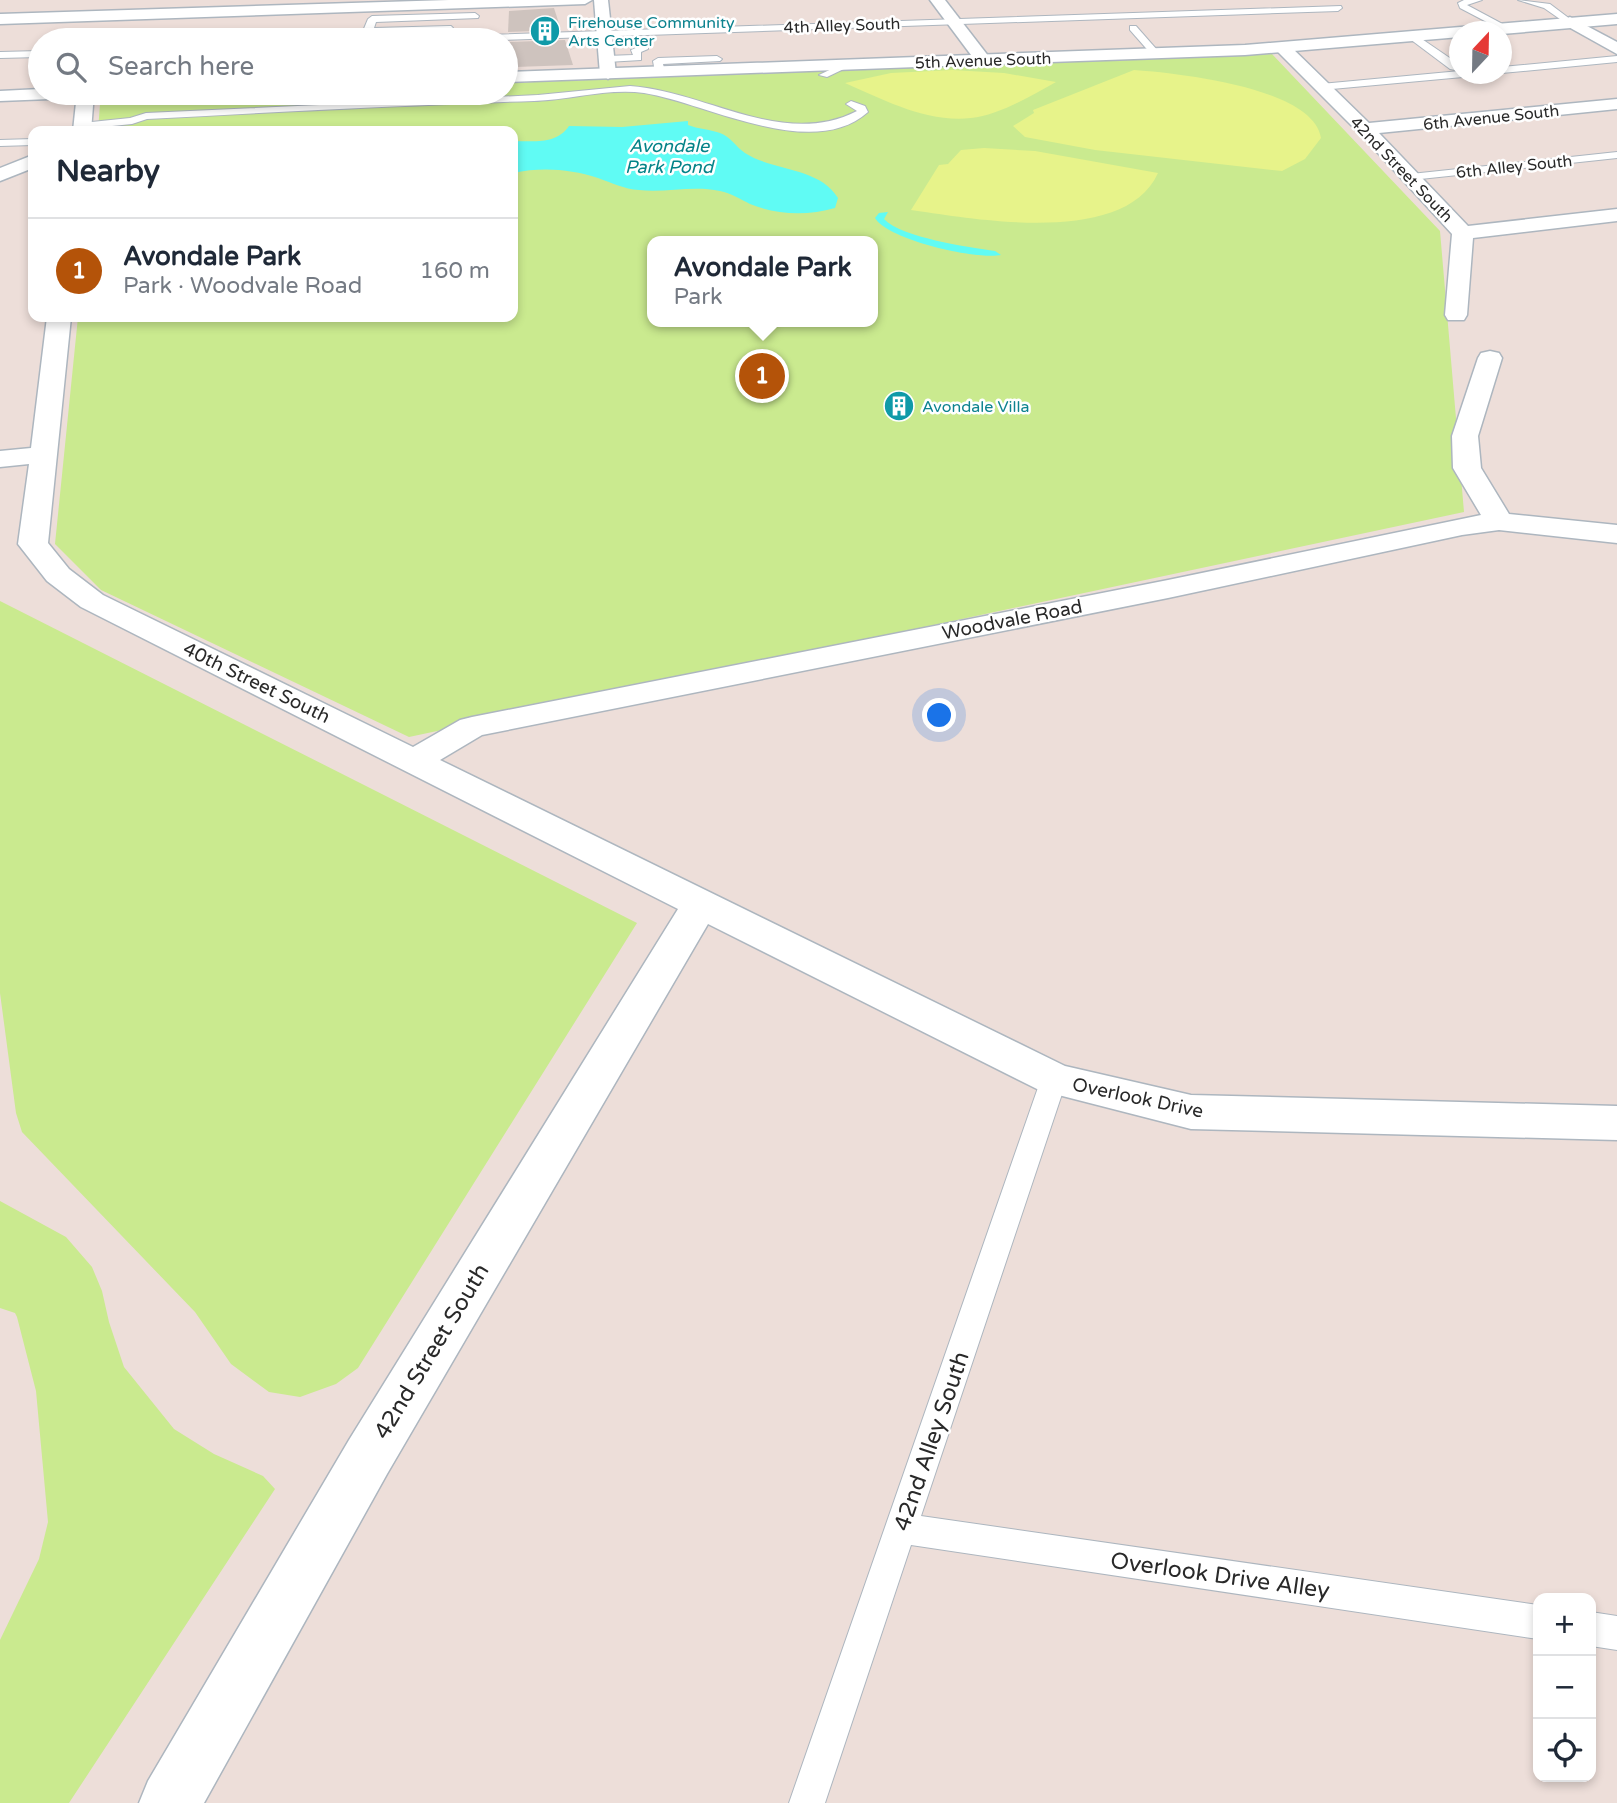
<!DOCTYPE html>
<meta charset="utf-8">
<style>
body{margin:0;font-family:"Varela Round",sans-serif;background:#f2f2f3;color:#1f2937}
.controls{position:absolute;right:21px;bottom:21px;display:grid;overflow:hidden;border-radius:14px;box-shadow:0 4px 10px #0003}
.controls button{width:63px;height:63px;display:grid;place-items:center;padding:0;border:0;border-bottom:2px solid #e0e1e3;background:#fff;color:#1f2937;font:35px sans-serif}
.compass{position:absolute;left:1449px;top:21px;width:63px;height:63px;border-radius:50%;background:#fff;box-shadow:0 4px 10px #0003;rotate:22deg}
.you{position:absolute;left:940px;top:716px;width:24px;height:24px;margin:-18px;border:5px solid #fff;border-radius:50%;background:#1a73e8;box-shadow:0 0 0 10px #1a73e833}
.badge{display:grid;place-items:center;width:46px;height:46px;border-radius:50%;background:#b45309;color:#fff;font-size:23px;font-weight:700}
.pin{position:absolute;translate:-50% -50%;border:4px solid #fff;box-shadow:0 2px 7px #0006}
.popup{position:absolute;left:647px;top:236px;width:231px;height:91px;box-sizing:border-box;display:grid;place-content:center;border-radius:14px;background:#fff;filter:drop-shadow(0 2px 5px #0005);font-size:23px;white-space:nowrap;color:#747a83}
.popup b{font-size:26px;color:#1f2937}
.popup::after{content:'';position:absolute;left:50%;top:100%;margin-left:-14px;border:14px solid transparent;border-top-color:#fff}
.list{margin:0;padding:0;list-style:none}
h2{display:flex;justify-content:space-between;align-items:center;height:91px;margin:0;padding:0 28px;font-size:30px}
h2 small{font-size:23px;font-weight:400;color:#747a83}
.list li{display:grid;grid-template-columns:46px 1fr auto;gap:21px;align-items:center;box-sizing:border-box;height:105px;padding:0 28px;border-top:2px solid #e0e1e3}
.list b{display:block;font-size:26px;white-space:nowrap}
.list p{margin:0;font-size:23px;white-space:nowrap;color:#747a83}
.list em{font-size:23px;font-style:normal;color:#747a83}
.icon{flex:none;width:38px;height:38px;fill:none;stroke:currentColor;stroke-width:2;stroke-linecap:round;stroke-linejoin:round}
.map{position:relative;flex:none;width:1617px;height:1803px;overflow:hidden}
.search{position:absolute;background:#fff;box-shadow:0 4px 10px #0003;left:28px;top:28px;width:490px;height:77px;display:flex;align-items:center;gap:18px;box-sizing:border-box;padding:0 24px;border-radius:38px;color:#747a83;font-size:26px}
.panel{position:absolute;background:#fff;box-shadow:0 4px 10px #0003;left:28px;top:126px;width:490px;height:196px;border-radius:14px}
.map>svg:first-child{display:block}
.green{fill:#caea8f;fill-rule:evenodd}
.pitch{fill:#e7f38a}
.water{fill:#60fbf4}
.building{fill:#cec3be}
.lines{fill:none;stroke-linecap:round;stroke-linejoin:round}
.lane-casing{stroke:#adb6bf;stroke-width:2}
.street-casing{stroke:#adb6bf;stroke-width:3}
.secondary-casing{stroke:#adb6bf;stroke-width:3}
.lane{fill:#fff;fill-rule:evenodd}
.street{fill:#fff;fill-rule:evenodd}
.secondary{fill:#fff;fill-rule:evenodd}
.labels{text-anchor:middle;stroke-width:5;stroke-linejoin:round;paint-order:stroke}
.far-culture-label{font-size:16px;fill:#0d838f;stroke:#fff;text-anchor:start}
.far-street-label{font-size:16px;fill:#292929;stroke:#fff}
.far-water-label{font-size:18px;font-style:italic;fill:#038388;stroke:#fff}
.street-label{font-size:19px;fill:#292929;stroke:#fff}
.near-street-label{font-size:23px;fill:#292929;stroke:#fff}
</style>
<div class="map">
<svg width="1617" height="1803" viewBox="0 0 1617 1803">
<rect width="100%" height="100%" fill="#edded9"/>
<g class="green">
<path d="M1272 54 1440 231 1464 512 409 737 101 590 55 544 78 317H513V131H98L100 104 98 98 238 93H506V83ZM652 241H872V322H652Z"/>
<path d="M0 601 637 923 358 1368 336 1384 300 1397 269 1392 231 1364 195 1312 22 1132 16 1113 0 993Z"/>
<path d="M0 1201 66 1237 92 1267 102 1291 109 1322 124 1367 174 1429 214 1454 263 1476 275 1489 69 1803H0V1640L39 1559 48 1522 36 1391 17 1317 15 1313 0 1308Z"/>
</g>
<g class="pitch">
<path d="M952 70 1004 73 1056 82C1031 96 999 115 971 118 927 123 884 100 845 83L891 73Z"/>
<path d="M1134 70C1176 73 1313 87 1321 138L1305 159 1282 171 1095 150 1025 137 1013 126 1034 113 1033 110Z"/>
<path d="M984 148 1035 151 1158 173C1125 247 974 219 911 210L939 165 948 164 961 150Z"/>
</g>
<g class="water">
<path d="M688 121V125C698 129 709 129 720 133 731 137 736 147 745 153 772 171 820 167 838 198L835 208C807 216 777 215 750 204 740 199 731 193 720 191 693 185 666 193 639 190 624 189 612 183 598 178 570 169 542 167 513 173V141C533 141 556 145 569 126L622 127Z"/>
<path d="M888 212 884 219C902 238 969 247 995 251L1001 255C976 260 888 240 875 218L879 213Z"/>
</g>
<g class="building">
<path d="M554 8 561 30 508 32 509 11Z"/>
<path d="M565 40 573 65 515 67 510 42Z"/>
</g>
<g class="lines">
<g class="lane-casing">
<g id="lane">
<path d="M1464 0H1482L1467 5 1510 28 1502 30 1460 8 1458 3Z"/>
<path d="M1518 0 1550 4 1574 22 1567 24 1544 8Z"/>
<path d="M1341 6 1342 8 1338 11 501 40H424L429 37Z"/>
<path d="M475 13 479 16 478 18 376 22 374 28 451 26 453 28 448 31 368 34 363 31 368 19 372 16Z"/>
<path d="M1130 26H1136L1158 51V55H1152L1130 30Z"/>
<path d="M1410 35H1416L1460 65V71L1450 69 1410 39Z"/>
<path d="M640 40 648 42V49L641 52V60L607 62 602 59 607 56 633 55 631 50 638 47Z"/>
<path d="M40 51V57L0 58V52Z"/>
<path d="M717 56 722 59 720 61 663 64 665 72 660 75 655 72 653 61 658 58Z"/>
<path d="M1617 56V62L1502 73V67Z"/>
<path d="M844 63 852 65 827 77 819 75Z"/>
<path d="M1460 71 1468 74 1463 77 1321 90 1316 87 1321 84Z"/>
<path d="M630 86C706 91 783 149 857 111L846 104 851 101 865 106 868 112C812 162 707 103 644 93 608 88 570 100 534 101 405 105 276 112 147 119L132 124 82 129 77 126 82 123 130 118 146 113 538 95Z"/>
<path d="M33 139V145L0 146V140Z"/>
<path d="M1617 152V158L1411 180 1405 177 1411 174Z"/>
<path d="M1054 1070 1063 1072 1067 1079 921 1516 1538 1605V1639L911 1545 825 1803H789L1041 1079 1045 1072Z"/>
<path d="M1591 1612 1617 1616V1650L1591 1646Z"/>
</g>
</g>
<g class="street-casing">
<g id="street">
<path d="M594 0H608L616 74 608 79 600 74Z"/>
<path d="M930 0H945L989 57 991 60 989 63H977Z"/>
<path d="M1570 17 1617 42V54L1565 25 1562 22 1565 19Z"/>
<path d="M1283 43 1289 45 1369 123 1617 99V109L1379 133 1468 226 1617 209V221L1473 238 1467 315 1464 320H1448L1445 315 1452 234 1365 139 1277 51 1275 48Z"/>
<path d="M77 93H94L91 131H73Z"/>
<path d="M33 155V168L0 181V168Z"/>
<path d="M47 317H71L48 543 69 569 103 595 413 747 460 720 472 717 1168 580 1481 515 1453 468 1452 436 1478 358 1481 353 1490 351 1499 353 1502 358 1478 436 1481 468 1509 514 1617 525V543L1499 530 1462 535 1168 598 482 735 440 760 1065 1066 1191 1095 1617 1106V1140L1191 1129 1039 1090 708 924 387 1474 204 1803H139L148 1781 349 1440 678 909 81 607 47 581 18 544 29 464 0 467V451L31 448Z"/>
</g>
</g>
<g class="secondary-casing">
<g id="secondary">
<path d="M449 0H592L585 4 0 24V14Z"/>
<path d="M1617 14V24L1502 34V32H1460V37L1245 55 506 82V72L1245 45Z"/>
<path d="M40 89V93H84L75 98 0 101V91Z"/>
</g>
</g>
<use href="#lane" class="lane"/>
<use href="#street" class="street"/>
<use href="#secondary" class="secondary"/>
</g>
<defs>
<g id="building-disc" transform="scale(1.575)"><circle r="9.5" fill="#0f9aa8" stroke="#fff"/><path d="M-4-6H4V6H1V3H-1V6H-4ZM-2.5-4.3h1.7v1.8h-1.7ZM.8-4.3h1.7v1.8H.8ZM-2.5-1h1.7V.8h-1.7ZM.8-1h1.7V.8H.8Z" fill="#fff"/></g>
</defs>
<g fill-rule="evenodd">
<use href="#building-disc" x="545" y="31"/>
<use href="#building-disc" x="899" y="406"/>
</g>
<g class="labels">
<g class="far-culture-label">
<text x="568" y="28">Firehouse Community<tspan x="568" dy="18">Arts Center</tspan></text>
<text x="922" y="412">Avondale Villa</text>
</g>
<g class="far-street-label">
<text transform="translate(842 25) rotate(-2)" y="6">4th Alley South</text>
<text transform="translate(983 60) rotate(-2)" y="6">5th Avenue South</text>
<text transform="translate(1491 117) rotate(-6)" y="6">6th Avenue South</text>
<text transform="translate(1514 166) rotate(-6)" y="6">6th Alley South</text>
<text transform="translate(1402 169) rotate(46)" y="6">42nd Street South</text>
</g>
<g class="far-water-label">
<text x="669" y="152">Avondale<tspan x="669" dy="21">Park Pond</tspan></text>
</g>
<g class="street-label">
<text transform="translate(1012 619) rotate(-11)" y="7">Woodvale Road</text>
<text transform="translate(257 682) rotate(26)" y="7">40th Street South</text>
<text transform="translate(1138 1097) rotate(12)" y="7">Overlook Drive</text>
</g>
<g class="near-street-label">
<text transform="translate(431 1351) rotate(-59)" y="8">42nd Street South</text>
<text transform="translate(931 1441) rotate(-71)" y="8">42nd Alley South</text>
<text transform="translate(1220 1575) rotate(8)" y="8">Overlook Drive Alley</text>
</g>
</g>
</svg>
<div class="controls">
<button>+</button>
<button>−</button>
<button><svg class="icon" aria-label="locate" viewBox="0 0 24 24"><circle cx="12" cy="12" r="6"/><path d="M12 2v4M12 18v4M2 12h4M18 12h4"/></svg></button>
</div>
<svg class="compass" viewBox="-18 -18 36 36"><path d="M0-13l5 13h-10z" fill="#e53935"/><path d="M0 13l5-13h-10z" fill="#747a83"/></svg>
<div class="you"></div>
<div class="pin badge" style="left:762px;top:376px">1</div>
<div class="popup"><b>Avondale Park</b>Park</div>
<div class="search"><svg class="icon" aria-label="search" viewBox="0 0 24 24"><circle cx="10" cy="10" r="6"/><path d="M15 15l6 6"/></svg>Search here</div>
<section class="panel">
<h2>Nearby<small></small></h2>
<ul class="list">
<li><span class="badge">1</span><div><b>Avondale Park</b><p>Park · Woodvale Road</p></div><em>160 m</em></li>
</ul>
</section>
</div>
